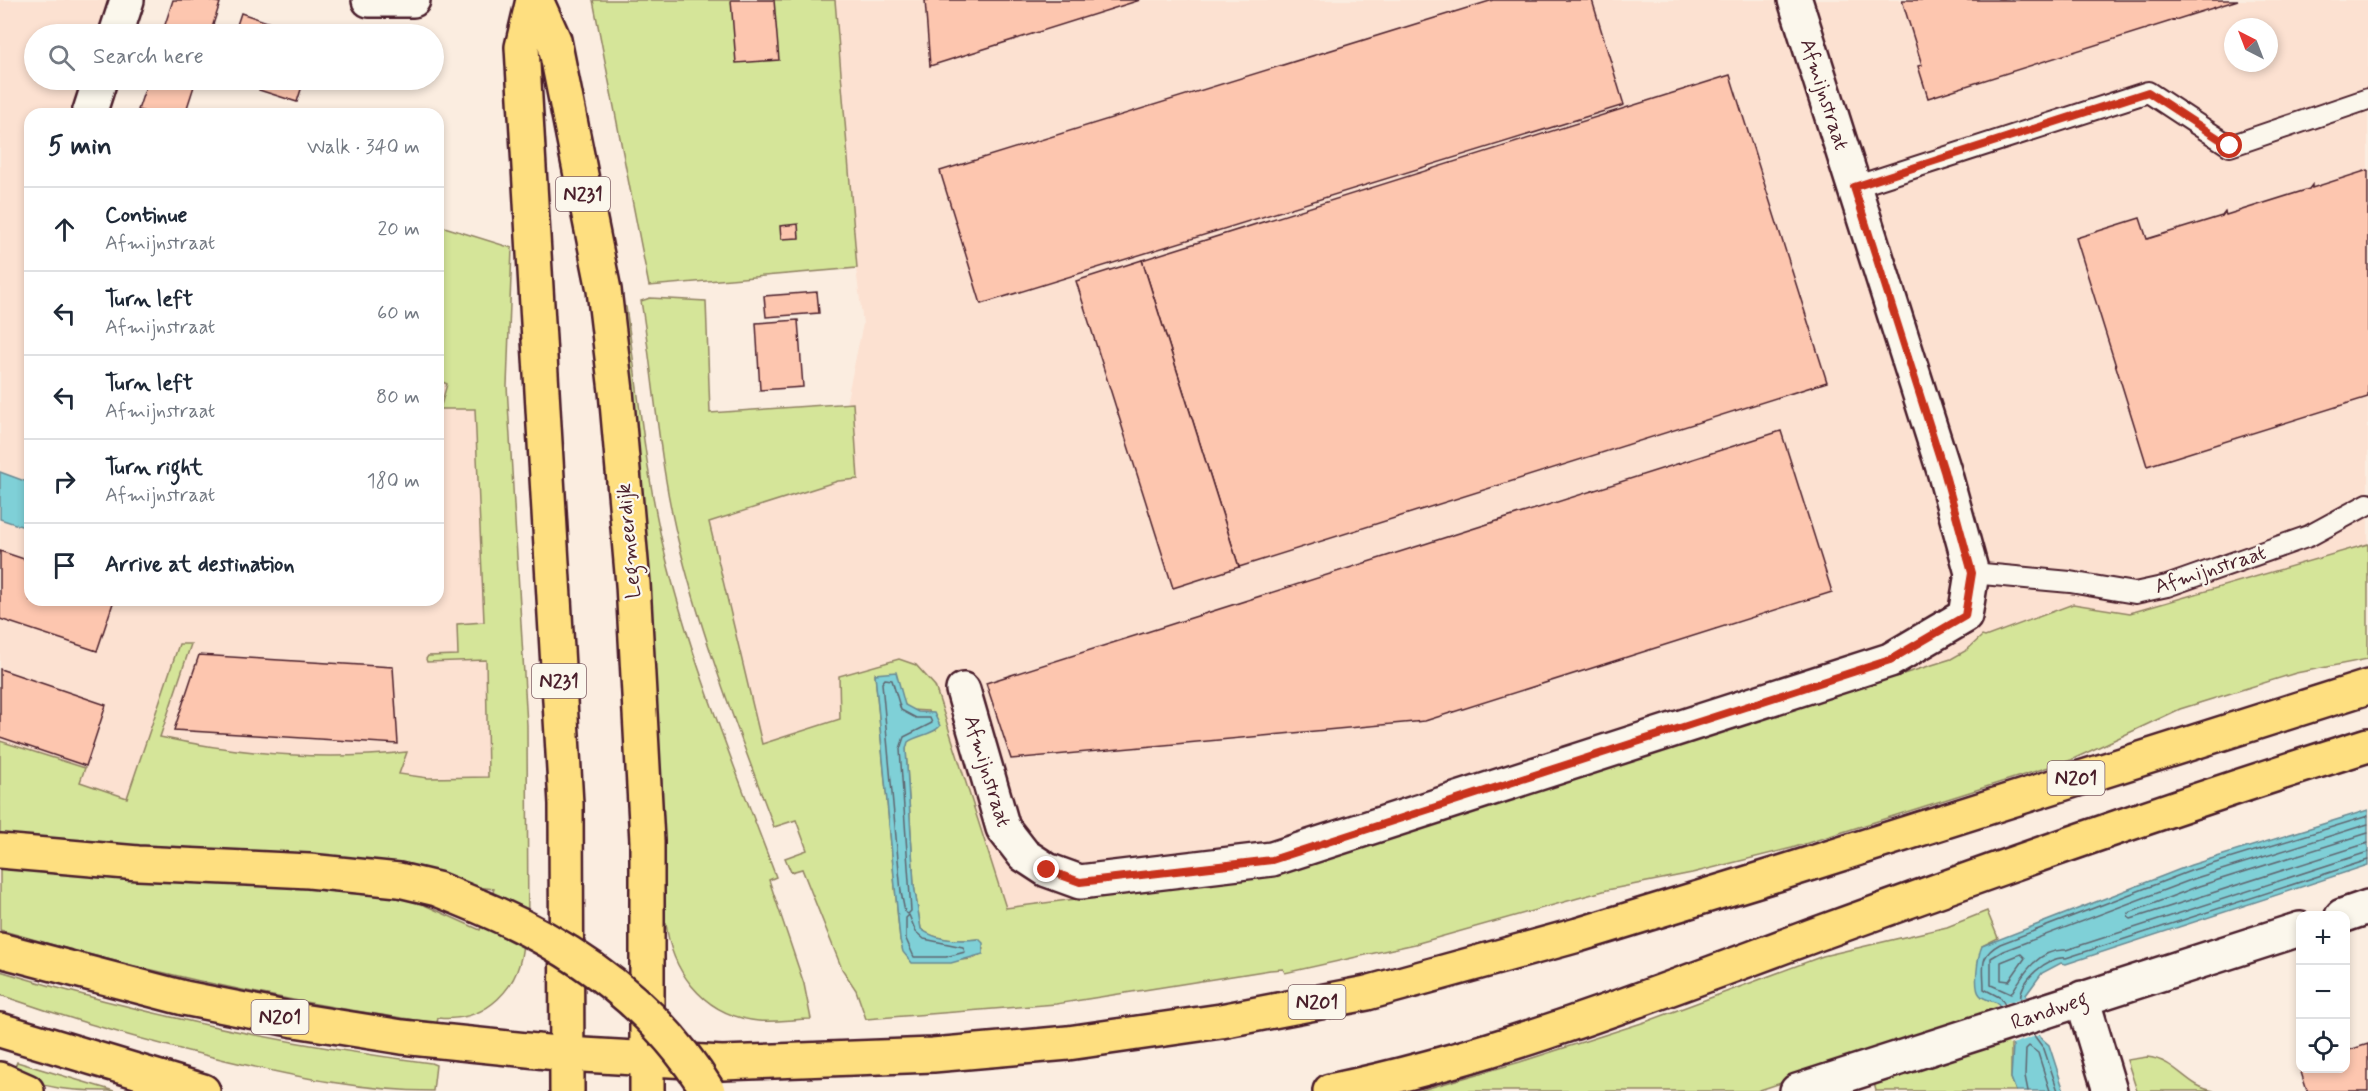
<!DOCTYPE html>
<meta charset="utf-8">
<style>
body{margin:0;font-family:Mynerve,sans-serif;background:#f6f6f7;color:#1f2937}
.controls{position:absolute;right:18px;bottom:18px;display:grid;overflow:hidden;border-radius:12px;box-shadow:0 3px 9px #0003}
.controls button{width:54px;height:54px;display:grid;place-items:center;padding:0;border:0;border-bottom:2px solid #e0e1e3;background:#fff;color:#1f2937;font:30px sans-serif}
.compass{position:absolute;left:2224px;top:18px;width:54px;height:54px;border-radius:50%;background:#fff;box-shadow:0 3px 9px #0003;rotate:318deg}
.stop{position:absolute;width:18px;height:18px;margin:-14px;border:4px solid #c8321e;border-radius:50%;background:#fff}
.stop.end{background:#c8321e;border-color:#fff;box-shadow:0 2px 6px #0008}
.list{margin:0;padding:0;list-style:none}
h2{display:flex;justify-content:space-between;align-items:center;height:78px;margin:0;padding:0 24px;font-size:26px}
h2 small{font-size:20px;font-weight:400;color:#747a83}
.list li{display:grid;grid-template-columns:39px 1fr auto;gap:18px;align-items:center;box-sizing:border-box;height:84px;padding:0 24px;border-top:2px solid #e0e1e3}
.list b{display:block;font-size:22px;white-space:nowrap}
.list p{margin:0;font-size:20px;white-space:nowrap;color:#747a83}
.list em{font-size:20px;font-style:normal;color:#747a83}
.icon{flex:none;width:33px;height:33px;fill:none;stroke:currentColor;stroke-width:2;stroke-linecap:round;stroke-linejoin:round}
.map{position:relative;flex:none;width:2368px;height:1091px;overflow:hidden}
.search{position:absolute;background:#fff;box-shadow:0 3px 9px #0003;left:24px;top:24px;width:420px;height:66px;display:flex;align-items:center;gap:15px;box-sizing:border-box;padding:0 21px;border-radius:33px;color:#747a83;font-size:22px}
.panel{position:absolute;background:#fff;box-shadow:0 3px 9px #0003;left:24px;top:108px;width:420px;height:498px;border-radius:18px}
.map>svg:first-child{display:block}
.built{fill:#fce1d1;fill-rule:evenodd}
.green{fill:#d5e599;stroke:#908262;stroke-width:1.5;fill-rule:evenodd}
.water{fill:#7fd0d7;stroke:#6a8992;stroke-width:1.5}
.pier{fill:#fbede0}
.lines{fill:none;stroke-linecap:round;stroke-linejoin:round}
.shore{stroke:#5f6670;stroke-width:1.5}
.building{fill:#fdc6af;stroke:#4a1f2b;stroke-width:1.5}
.lane-casing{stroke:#4a1f2b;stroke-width:24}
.street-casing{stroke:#4a1f2b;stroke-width:38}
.primary-casing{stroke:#4a1f2b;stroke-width:38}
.highway-casing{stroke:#4a1f2b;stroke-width:38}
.lane{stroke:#fbf7ec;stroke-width:20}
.street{stroke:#fbf7ec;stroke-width:33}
.primary{stroke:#fedf80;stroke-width:33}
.highway{stroke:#fedf80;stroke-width:33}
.highway-bridge-casing{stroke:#4a1f2b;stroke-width:38;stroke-linecap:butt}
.highway-bridge{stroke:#fedf80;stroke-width:33}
.route{stroke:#c8321e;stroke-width:8}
.labels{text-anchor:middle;stroke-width:4.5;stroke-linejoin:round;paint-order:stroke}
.shield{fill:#fbf7ec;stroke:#7f6065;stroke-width:1.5}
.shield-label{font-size:20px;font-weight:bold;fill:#4a1f2b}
.street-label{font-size:21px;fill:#4a1f2b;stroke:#fbf7ec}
</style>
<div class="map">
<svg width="2368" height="1091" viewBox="0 0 2368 1091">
<rect width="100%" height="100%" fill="#fbede0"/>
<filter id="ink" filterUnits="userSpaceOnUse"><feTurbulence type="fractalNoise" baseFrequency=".0167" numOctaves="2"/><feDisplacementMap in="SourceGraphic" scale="12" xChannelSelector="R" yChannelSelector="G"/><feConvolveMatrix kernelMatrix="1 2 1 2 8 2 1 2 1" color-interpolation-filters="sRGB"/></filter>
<g filter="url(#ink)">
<g class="built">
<path d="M0 0H144L134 34H34V80H120L109 114H30V600H438V364L486 382 498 854 0 792Z"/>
<path d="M822 0H2368V557L896 996 757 753 695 517 834 460 863 324ZM2233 27H2269V63H2233Z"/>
</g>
<g class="green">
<path d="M593 0H835L857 268 649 286Z"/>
<path d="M438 225 512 248 507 386 527 725 528 941H523C521 988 486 1023 438 1018L437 1023C289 1003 144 972 0 930V863L310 885 382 894 420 903 480 930 494 889 0 836V741L85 768 80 782 127 798 179 644H191L160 737C243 755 322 761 407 752L399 774 428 778 488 777 486 660 427 662 426 659 428 656 458 655 457 624 484 622 475 409H440L447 384 438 380Z"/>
<path d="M650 298 706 301 710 413 853 403 858 479 838 481 709 522 762 744 840 719 839 676 899 659 916 665 935 686 1006 908 1139 891 1283 869 1951 659 1967 650 1982 636 1985 637 2073 604 2130 613 2368 544V659L2296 673 2180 709 2071 760 1792 848 1692 873 1607 890 1415 944 1285 973 1283 969 1270 970 1056 1004 866 1019 856 990 842 969 802 869 791 872 785 858 807 850 796 820 774 827C740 736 705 646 681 552 659 469 655 384 641 301ZM875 674 910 710 928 711 936 730 914 737 907 742 906 749 914 885 921 929C936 941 960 941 979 939L984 949C972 975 918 947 900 940Z"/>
<path d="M622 305 626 307C638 388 645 470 664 550 691 662 736 770 776 877L769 880 804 984 811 1019C791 1019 770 1024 751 1020 701 1012 671 969 666 923L661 922Z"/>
<path d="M1987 911 1998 938 1982 946V997L1998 1003 2001 1010 1757 1091H1418L1520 1062 1648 1021 1823 956 1947 927Z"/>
<path d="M0 971C140 1014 286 1045 431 1063L436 1065 433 1091C363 1091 297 1077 229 1061 152 1043 75 1021 0 995Z"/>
<path d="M2011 1040V1078L2016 1091H1876L1874 1083Z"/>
<path d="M2147 1057C2177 1060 2186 1087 2214 1091H2137L2127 1060Z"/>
<path d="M17 1062 114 1091C78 1091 42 1091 13 1071Z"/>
</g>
<g class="water">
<path d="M0 472 30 483V529L0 519Z"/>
<path d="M896 672 905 705 918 712 934 713 940 726C933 735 917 735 908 742L906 749 914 885 921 929C936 941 961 941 979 939L983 943V954L951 963H912L903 952 900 940 875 674Z"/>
<path d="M2368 810V865L2066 964 2061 963 2042 973 2026 995 2040 1037 2049 1045 2064 1091H2016L2011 1078 2013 1046 1998 1003C1993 1001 1984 1000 1980 995 1973 988 1978 955 1982 946L2191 865Z"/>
</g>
<path class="pier" d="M2029 996 2042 1034 2009 1045 1996 1006Z"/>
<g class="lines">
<g class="shore">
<path d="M885 679 892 680 901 710 916 718H930L932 723 904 737 900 749 911 911 908 914 905 912 901 892 882 683Z"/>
<path d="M2368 824 2196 878 2003 951 1991 958V985L2011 994C2023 974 2039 948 2066 950L2368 852"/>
<path d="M2368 833 2199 886 2129 913 2128 917 2131 919 2368 843"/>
<path d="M909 915 916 932 924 939 963 947 965 952 946 957H914L906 939V918Z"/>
<path d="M2021 954 2025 958 2009 981 2001 980V962Z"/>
<path d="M2021 1000C2017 982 2049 955 2066 958L2368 860"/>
<path d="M2005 1005 2001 998 1984 989C1984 967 1978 956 2000 944L2193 870 2368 816"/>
<path d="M2033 1034 2044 1049 2058 1091"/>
<path d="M2028 1091 2025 1076 2026 1049 2029 1046 2038 1053 2050 1091"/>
</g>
</g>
<g class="building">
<path d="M173 0H209L220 3 210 34H162Z"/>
<path d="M731 0H774L779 60 736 63Z"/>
<path d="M925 0H1140L930 66Z"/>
<path d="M1493 0H1592L1624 105 981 304 940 171Z"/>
<path d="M1902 0H2238L1928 98 1918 66 1922 65Z"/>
<path d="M241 13 279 26 277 34H234Z"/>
<path d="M1730 75 1827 382 1239 567 1142 260Z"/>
<path d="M148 80H196L185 114H152L138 110Z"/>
<path d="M262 80H304L297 102 259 90Z"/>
<path d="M2368 170V397L2147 466 2076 238 2140 218 2147 239 2222 216 2225 212 2226 215 2309 189 2312 185V188Z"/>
<path d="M798 224 799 238 781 239 780 226Z"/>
<path d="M1142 260 1239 567 1173 588 1076 281Z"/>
<path d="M817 292 819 313 766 317 764 296Z"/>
<path d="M798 320 803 387 760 390 756 323Z"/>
<path d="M1781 431 1832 592 1425 721 1011 759 986 683Z"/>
<path d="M0 551 30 561V600H114L97 651 0 619Z"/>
<path d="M199 655 393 667 398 744 174 730Z"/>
<path d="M0 669 106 705 86 766 0 737Z"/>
<path d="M2368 1044V1091H2307L2299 1066 2300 1068H2346V1051Z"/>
</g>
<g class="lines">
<g class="lane-casing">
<g id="lane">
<path d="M1854 187 2148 92 2230 146 2368 99"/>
<path d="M1972 573 2070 582 2135 593 2167 586 2309 536 2368 504"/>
</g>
</g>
<g class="street-casing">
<g id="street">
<path d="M369 0H413"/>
<path d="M116 34 127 0"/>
<path d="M89 114 100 80"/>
<path d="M963 690 1003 828 1024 855 1047 870 1080 882 1272 859 1890 660 1965 616 1972 573 1944 471 1795 0"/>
<path d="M2342 916 2368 907"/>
<path d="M2082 998 2110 1091"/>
<path d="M1797 1091 2300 929"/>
</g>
</g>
<g class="primary-casing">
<g id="primary">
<path d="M533 0 522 47 566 804 567 1091"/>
<path d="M536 0 554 40 604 290 616 391 633 584 647 841V1091"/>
</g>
</g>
<g class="highway-casing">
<g id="highway">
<path d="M0 851 138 863 309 871 399 880 437 889 478 906"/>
<path d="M0 950 184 998 295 1020 402 1037 566 1054 722 1063 933 1055 1068 1043 1221 1021 1367 993 1578 935 1784 872 2368 687"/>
<path d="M0 1030 203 1091"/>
<path d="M0 1079 27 1091"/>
<path d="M1330 1091C1497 1057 1657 993 1817 934 1999 868 2182 803 2368 745"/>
</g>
</g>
<use href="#lane" class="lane"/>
<use href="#street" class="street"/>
<use href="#primary" class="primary"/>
<use href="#highway" class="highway"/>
<g class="highway-bridge-casing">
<path id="highway-bridge" d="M478 906C571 945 655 1004 708 1091"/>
</g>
<use href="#highway-bridge" class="highway-bridge"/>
</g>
</g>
<g class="lines" filter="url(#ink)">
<path class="route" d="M1047 870 1080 882 1272 860 1890 660 1965 616 1972 573 1944 471 1854 187 2148 92 2230 146"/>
</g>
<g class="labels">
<g class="shield">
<rect x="556" y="177" width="54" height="34" rx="4.5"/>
<rect x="532" y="664" width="54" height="34" rx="4.5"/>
<rect x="2047.5" y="761" width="57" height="34" rx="4.5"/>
<rect x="1288.5" y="985" width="57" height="34" rx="4.5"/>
<rect x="251.5" y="1000" width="57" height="34" rx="4.5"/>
</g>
<g class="shield-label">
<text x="583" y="201">N231</text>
<text x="559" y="688">N231</text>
<text x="2076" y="785">N201</text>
<text x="1317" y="1009">N201</text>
<text x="280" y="1024">N201</text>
</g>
<g class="street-label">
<text transform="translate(1825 94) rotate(72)" y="7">Afmijnstraat</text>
<text transform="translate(628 541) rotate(-95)" y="7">Legmeerdijk</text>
<text transform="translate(2210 569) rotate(-18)" y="7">Afmijnstraat</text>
<text transform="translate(988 771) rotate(73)" y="7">Afmijnstraat</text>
<text transform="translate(2049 1010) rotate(-19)" y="7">Randweg</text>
</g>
</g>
</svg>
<div class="controls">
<button>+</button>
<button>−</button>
<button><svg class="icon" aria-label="locate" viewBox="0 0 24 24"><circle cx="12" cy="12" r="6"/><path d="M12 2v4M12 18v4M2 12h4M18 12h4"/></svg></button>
</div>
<svg class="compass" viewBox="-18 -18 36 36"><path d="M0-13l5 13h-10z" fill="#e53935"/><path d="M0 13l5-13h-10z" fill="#747a83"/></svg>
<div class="stop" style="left:2230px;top:146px"></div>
<div class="stop end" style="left:1047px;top:870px"></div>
<div class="search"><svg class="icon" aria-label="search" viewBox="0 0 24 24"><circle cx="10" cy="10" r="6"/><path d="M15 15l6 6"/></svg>Search here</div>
<section class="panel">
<h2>5 min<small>Walk · 340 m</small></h2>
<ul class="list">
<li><svg class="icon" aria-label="ahead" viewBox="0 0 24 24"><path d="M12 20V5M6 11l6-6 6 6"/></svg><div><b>Continue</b><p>Afmijnstraat</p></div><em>20 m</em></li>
<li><svg class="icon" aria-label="left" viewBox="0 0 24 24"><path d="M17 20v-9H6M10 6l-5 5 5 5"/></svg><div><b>Turn left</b><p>Afmijnstraat</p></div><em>60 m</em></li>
<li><svg class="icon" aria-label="left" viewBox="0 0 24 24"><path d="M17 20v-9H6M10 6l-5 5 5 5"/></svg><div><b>Turn left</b><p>Afmijnstraat</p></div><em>80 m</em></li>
<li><svg class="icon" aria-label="right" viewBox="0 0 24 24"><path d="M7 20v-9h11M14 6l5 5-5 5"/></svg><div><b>Turn right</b><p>Afmijnstraat</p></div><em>180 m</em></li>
<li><svg class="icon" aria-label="arrive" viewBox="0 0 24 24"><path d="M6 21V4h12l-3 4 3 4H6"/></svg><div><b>Arrive at destination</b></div></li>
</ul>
</section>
</div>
